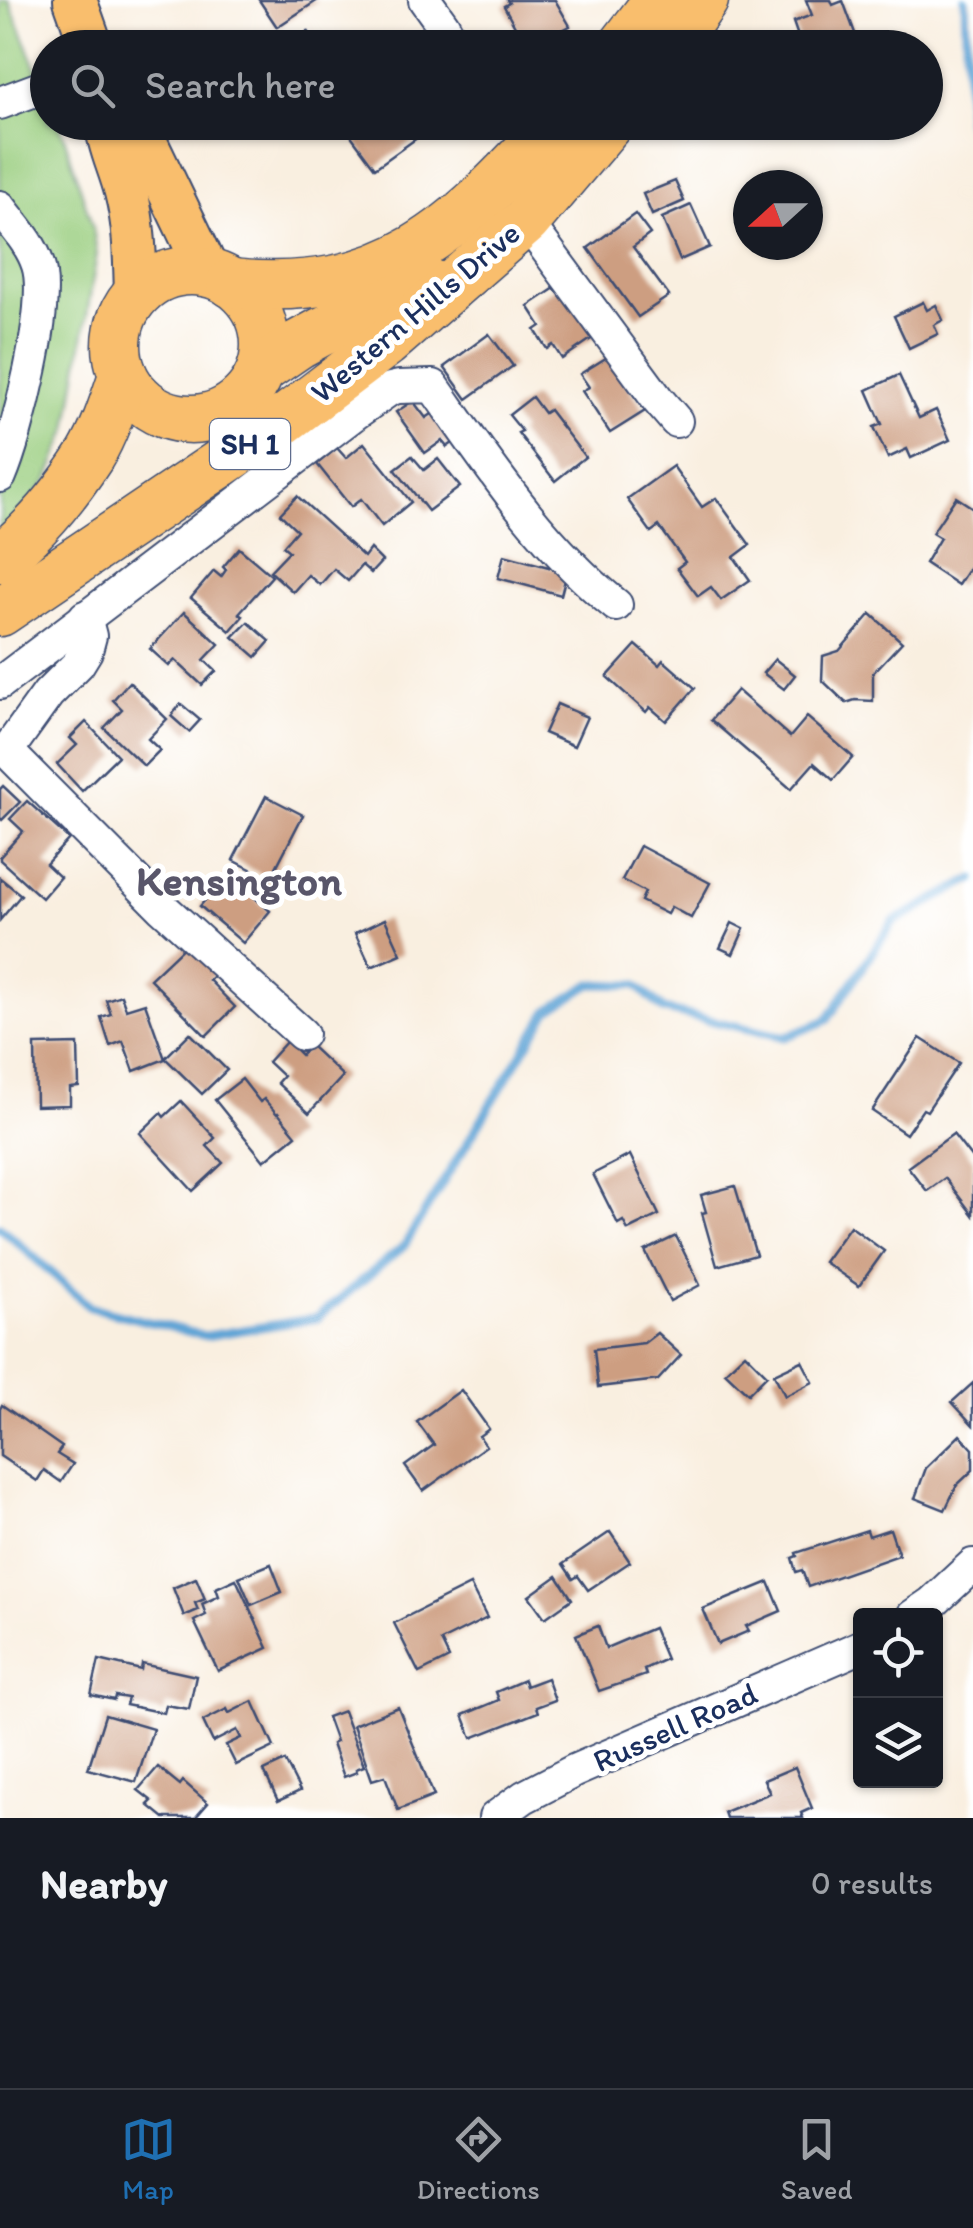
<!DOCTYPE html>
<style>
body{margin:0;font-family:Itim,sans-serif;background:#20242c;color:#f1f3f6}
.controls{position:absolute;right:30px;bottom:30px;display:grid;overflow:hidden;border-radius:10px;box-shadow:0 2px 8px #0004}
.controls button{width:90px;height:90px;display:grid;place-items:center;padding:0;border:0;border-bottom:2px solid #363941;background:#171b24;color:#f1f3f6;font:50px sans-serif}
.compass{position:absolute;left:733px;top:170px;width:90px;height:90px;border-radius:50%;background:#171b24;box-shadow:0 2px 8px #0004;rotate:249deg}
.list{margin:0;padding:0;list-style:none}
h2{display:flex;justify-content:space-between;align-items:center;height:130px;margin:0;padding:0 40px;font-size:42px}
h2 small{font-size:32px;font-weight:400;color:#9ea1a6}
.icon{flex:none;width:55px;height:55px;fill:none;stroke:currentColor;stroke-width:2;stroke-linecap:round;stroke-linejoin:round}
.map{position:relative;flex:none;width:973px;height:1818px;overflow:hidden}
.search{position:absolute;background:#171b24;box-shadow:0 2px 8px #0004;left:30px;right:30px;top:30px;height:110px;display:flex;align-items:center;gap:25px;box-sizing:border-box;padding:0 35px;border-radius:55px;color:#9ea1a6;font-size:38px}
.sheet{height:270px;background:#171b24}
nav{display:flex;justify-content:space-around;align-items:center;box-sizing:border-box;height:140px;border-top:2px solid #363941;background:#171b24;font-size:28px;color:#9ea1a6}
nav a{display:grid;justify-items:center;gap:5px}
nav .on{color:#1f6fb2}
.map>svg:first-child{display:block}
.green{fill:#99cd7e;stroke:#5a7e6e;stroke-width:2.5}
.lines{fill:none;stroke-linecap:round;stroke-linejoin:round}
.stream{stroke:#62a5d6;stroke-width:9}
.building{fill:#cd9e81}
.minor-casing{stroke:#3c4c72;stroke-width:36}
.major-casing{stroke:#3c4c72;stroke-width:46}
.highway-casing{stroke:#3c4c72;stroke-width:51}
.minor{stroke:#fff;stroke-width:32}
.major{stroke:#f9be6d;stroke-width:42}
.highway{stroke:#f9be6d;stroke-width:48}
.labels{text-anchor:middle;stroke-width:10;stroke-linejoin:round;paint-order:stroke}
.shield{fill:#fff;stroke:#5f6d8e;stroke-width:2.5}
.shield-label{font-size:30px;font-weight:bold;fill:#1b2f5e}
.street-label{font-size:32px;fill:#1b2f5e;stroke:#fff}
.district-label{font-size:42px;font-weight:bold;fill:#59566a;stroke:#fff}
</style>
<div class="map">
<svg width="973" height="1818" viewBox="0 0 973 1818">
<rect width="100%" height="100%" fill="#fff"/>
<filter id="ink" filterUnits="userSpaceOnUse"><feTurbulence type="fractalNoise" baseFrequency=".01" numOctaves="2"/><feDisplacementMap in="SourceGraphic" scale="20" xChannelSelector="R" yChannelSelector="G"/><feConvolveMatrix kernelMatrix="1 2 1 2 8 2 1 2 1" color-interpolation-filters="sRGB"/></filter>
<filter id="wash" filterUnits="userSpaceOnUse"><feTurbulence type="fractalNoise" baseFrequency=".0048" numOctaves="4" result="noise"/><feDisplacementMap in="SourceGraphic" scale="40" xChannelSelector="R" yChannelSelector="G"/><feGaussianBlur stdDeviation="2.25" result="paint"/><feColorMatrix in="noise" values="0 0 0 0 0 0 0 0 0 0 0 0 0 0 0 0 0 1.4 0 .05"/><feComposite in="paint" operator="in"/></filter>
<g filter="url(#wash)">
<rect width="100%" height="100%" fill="#f9efe0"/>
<path class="green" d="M0 0H9L47 95 48 122 59 123 64 136 93 228 97 254 68 430 48 480 0 535Z"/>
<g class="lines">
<g class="stream">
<path d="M965 0 968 119 973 137"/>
<path d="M0 1227 90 1307 205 1336 317 1318 404 1246 548 1011 591 984 636 985 664 1010 785 1037 827 1020 893 922 973 879"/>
</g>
</g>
<g id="blocks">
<g class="building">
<path d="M259 0H318L277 27Z"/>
<path d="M507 0H555L570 26 527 48 504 6 509 3Z"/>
<path d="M806 0H831L833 5 843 1 859 44 867 41 869 48H802L793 22 812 15Z"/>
<path d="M308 31 319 48H271L282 40 286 46Z"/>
<path d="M349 122H417L424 133 375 168 344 126Z"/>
<path d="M675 181 684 201 652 215 643 194Z"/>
<path d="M691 205 710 247 680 260 662 218Z"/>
<path d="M635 214 650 234 633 247 669 296 638 317 588 248Z"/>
<path d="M561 284 597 335 562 359 553 345 547 349 535 330 541 326 528 306Z"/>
<path d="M923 302 927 310 936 305 943 320 934 325 938 334 909 348 894 316Z"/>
<path d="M489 334 513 366 467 399 444 367Z"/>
<path d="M609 356 645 411 610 433 582 391 589 387 580 374Z"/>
<path d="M899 375 919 418 936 410 950 440 911 458 907 449 888 458 874 427 882 424 867 390Z"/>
<path d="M532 397 544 413 549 410 585 457 555 481 518 433 522 431 509 415Z"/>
<path d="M413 401 426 418 438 410 459 439 447 447 442 441 425 453 396 412Z"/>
<path d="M364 443 411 502 382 526 361 499 351 507 317 464 337 448 346 458Z"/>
<path d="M412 456 424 470 438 459 460 487 428 511 395 469Z"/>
<path d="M673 466 702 507 716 498 750 545 734 557 750 580 721 600 711 587 698 596 677 568 685 562 659 526 651 532 627 499Z"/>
<path d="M297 496 364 557 370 549 382 561 371 573 362 565 348 581 334 569 320 585 308 575 293 592 270 571 289 551 283 546 297 530 280 514Z"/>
<path d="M956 497 973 508V562L958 585 925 563 940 538 932 533Z"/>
<path d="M239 548 272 576 239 613 243 616 230 631 191 598 214 571 221 577 226 570 223 567Z"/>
<path d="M504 555 567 572 561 595 498 578Z"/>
<path d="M184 612 219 644 204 660 216 671 202 685 175 660 169 666 150 649Z"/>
<path d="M871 614 902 642 873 673V701L855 700 846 703 822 680 823 656 839 651Z"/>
<path d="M248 622 270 641 256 657 233 637Z"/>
<path d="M636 645 659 665 663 660 695 688 666 721 650 707 646 712 607 677Z"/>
<path d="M775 659 795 675 784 689 763 673Z"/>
<path d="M129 682 167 719 148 739 160 750 144 766 104 728 122 709 113 700Z"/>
<path d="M737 690 790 737 807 717 853 757 833 780 814 763 791 789 711 720Z"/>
<path d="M181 704 200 720 189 732 171 716Z"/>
<path d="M557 704 587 717 574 746 544 733Z"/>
<path d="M86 722 118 756 82 791 57 764 77 745 70 738Z"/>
<path d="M3 786 20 802 2 820 0 818V789Z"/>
<path d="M266 796 303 815 270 879 233 860Z"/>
<path d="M27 801 69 839 46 864 60 877 42 898 0 860V857L23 831 10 819Z"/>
<path d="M640 846 710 883 691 918 671 907 667 914 641 901 645 892 622 880Z"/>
<path d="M228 874 270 911 243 943 200 906Z"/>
<path d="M0 878 21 895 0 920Z"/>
<path d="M385 919 401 954 371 967 355 933Z"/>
<path d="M732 923 744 929 733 954 720 948Z"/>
<path d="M190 941 219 970 209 980 235 1007 206 1036 150 979Z"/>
<path d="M121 995 126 1009 145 1003 165 1059 134 1071 123 1041 110 1046 101 1017 111 1014 106 1000Z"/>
<path d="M190 1033 227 1070 202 1094 165 1058Z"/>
<path d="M920 1038 959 1063 927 1111 923 1109 906 1134 872 1111Z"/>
<path d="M287 1041 301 1055 310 1045 343 1076 309 1113 277 1083 283 1076 268 1062Z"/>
<path d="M78 1044 79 1087 70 1088V1105L36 1106 35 1045Z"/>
<path d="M242 1079 260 1102 264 1099 277 1114 278 1113 296 1135 264 1161 215 1100Z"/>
<path d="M181 1101 215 1138 207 1146 223 1163 193 1191 140 1133 161 1113 164 1117Z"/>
<path d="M953 1134 973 1160V1215L945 1178 927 1191 908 1167Z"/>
<path d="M630 1155 659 1215 628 1230 623 1221 618 1224 593 1174Z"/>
<path d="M735 1186 756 1255 717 1266 702 1213 706 1212 701 1195Z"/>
<path d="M850 1226 884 1251 859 1286 824 1262Z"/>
<path d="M676 1236 700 1285 670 1301 645 1251Z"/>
<path d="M657 1333 681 1355 658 1380 598 1387 594 1349 644 1343Z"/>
<path d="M745 1353 767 1375 748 1394 725 1372Z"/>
<path d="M802 1361 813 1382 785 1396 774 1374Z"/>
<path d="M973 1383V1425L952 1402Z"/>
<path d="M461 1390 489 1429 479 1436 486 1446 423 1491 405 1466 434 1445 417 1422Z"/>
<path d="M2 1405 62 1447 57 1454 73 1464 61 1482 44 1470 37 1481 0 1456V1409Z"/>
<path d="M960 1435 973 1449V1470L957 1485 945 1510 915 1498 926 1468Z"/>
<path d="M890 1529 899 1555 808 1587 802 1570 796 1572 792 1558 797 1556 796 1553 867 1530 869 1536Z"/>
<path d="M610 1532 630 1562 588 1590 578 1576 573 1579 563 1564Z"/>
<path d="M271 1564 282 1592 251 1605 239 1577Z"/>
<path d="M557 1576 572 1599 545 1618 529 1596Z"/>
<path d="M196 1578 205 1599 195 1603 198 1610 184 1616 173 1588Z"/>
<path d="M236 1579 268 1648 218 1671 194 1621 206 1615 202 1604 219 1596 216 1588Z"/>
<path d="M769 1582 781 1611 746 1626 749 1631 718 1644 703 1609Z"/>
<path d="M470 1585 487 1618 441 1641 449 1658 419 1673 394 1623Z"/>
<path d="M598 1626 606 1648 653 1628 666 1659 644 1669 646 1675 599 1691 576 1635Z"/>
<path d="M99 1660 141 1670 142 1664 196 1676 189 1709 166 1705 164 1713 126 1705 128 1698 115 1696 114 1700 91 1695Z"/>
<path d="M547 1678 555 1700 536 1707 538 1712 472 1738 463 1715 499 1700 496 1692 524 1680 526 1686Z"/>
<path d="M253 1701 274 1747 236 1765 226 1745 241 1738 237 1730 213 1742 203 1721 227 1709 229 1713Z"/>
<path d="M398 1707 434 1796 398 1810 385 1776 372 1780 353 1725Z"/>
<path d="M343 1711 364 1766 356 1769 357 1772 344 1777 332 1744 336 1742 327 1717Z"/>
<path d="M105 1715 153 1729 136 1782 88 1769Z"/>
<path d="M285 1761 300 1791 278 1801 264 1771Z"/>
<path d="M158 1767 180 1785 183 1781 208 1803 195 1818H164L148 1805 152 1801 138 1790Z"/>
<path d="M795 1767 812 1808 801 1813 803 1818H726L724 1812 770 1793 764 1780Z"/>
</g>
</g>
</g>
<g filter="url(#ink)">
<use href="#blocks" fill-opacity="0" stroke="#3c4c72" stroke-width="2.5"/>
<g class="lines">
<g class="minor-casing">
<g id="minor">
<path d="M425 0 443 25 455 48"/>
<path d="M0 103 48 85"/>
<path d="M0 207C13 225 31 243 38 265 51 303 17 437 0 476"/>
<path d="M526 221 658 400 676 421"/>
<path d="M85 617 90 636 86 651 78 664 48 694 7 751 163 908 302 1034"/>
<path d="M0 683 357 412 390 389 399 387 433 386C488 464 541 545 616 605"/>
<path d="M913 1616 932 1603 973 1565"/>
<path d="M495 1818 524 1797 574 1771 860 1647"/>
</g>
</g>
<g class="major-casing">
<g id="major">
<path d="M75 0 92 48"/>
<path d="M106 122C109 147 120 168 126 192 135 226 135 261 136 296"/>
<path d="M136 122 209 274"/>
</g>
</g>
<g class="highway-casing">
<g id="highway">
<path d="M621 48 658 0"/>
<path d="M670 48 704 0"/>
<circle cx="191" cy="345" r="74"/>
<path d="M231 283C389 299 456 229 555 122"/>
<path d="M261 370 299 344 321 332 430 283"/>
<path d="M0 558C35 531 66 493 90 456 105 431 114 402 123 375"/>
<path d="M0 612 276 426 386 343 526 221 610 122"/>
</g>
</g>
<use href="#minor" class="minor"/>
<use href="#major" class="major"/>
<use href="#highway" class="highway"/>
</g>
</g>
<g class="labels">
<rect class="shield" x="210" y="419" width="80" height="50" rx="8"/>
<g class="shield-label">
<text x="250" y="454">SH 1</text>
</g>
<g class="street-label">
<text transform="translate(415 312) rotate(-40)" y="11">Western Hills Drive</text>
<text transform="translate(675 1727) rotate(-24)" y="11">Russell Road</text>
</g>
<g class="district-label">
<text x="239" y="895">Kensington</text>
</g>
</g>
</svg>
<div class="controls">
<button><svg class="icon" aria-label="locate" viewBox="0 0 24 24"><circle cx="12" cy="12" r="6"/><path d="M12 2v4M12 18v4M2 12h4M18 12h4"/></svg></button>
<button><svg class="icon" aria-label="layers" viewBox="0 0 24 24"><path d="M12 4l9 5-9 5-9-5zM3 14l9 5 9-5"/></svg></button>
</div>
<svg class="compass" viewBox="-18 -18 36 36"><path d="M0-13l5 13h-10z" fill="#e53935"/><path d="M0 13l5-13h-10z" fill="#9ea1a6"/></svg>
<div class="search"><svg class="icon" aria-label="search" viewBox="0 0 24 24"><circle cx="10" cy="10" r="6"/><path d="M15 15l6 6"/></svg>Search here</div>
</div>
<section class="sheet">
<h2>Nearby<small>0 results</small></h2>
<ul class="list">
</ul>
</section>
<nav>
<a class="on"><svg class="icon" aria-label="map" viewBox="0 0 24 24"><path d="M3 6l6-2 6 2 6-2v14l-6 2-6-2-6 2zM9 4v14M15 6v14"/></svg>Map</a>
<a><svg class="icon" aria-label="directions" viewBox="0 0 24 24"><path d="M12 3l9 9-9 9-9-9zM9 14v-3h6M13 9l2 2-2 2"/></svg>Directions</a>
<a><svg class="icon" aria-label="saved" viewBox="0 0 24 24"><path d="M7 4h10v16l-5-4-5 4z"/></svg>Saved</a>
</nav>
